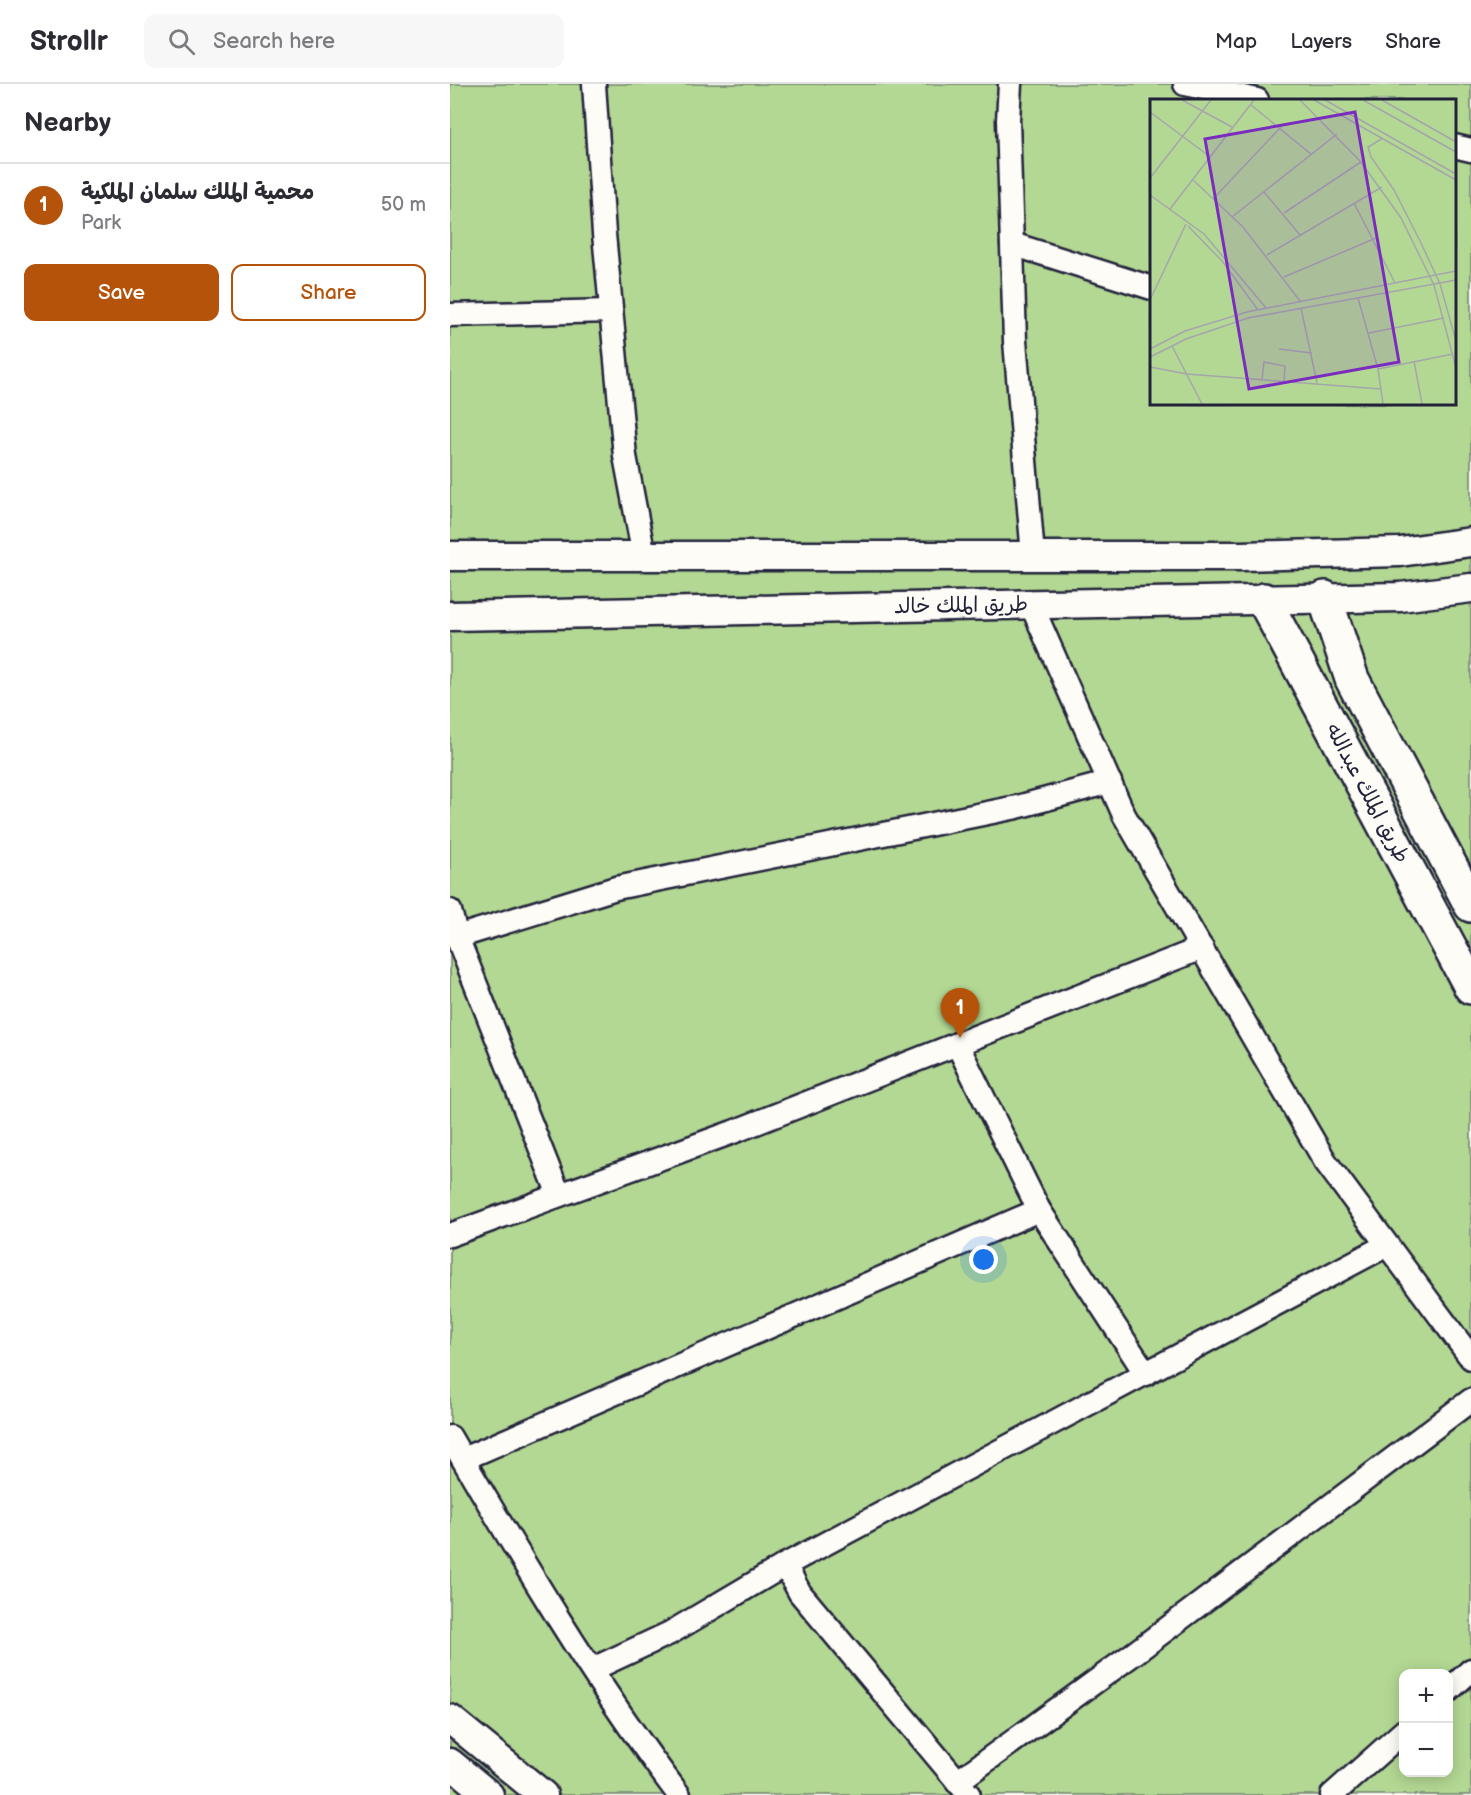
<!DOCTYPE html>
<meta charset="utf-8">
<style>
body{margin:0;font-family:"Balsamiq Sans","Playpen Sans Arabic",sans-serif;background:#f7f7f7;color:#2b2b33}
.controls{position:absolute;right:18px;bottom:18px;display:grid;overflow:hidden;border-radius:12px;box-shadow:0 3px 15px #0003}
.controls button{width:54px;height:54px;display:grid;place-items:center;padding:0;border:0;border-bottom:2px solid #e1e1e2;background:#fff;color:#2b2b33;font:30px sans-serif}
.you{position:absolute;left:534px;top:1176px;width:21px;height:21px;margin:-15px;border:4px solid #fff;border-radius:50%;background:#1a73e8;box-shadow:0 0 0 9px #1a73e833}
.badge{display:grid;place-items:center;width:39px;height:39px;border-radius:50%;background:#b45309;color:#fff;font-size:20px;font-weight:700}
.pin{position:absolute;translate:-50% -50px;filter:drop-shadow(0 2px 3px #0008)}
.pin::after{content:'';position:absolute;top:32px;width:21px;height:18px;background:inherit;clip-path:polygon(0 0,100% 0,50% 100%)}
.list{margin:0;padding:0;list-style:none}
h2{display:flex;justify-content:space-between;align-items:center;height:78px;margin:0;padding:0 24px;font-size:26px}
h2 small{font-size:20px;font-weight:400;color:#7c7c81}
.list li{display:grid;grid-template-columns:39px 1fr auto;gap:18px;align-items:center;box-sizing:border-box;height:84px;padding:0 24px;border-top:2px solid #e1e1e2}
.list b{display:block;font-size:22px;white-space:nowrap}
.list p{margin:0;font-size:20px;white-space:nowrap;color:#7c7c81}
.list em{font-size:20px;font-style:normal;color:#7c7c81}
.actions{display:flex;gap:12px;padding:18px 24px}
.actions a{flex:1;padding:14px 0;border:2px solid #b45309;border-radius:12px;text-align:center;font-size:21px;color:#b45309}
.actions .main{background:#b45309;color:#fff}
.icon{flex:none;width:33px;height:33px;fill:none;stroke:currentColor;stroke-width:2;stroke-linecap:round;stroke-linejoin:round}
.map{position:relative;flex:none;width:1021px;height:1711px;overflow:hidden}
header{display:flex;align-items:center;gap:36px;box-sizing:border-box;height:84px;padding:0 30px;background:#fff;border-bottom:2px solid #e1e1e2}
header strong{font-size:28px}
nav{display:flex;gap:33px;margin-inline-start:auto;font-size:21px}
.search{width:420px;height:54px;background:#f7f7f7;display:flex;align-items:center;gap:15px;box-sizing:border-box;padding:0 21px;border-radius:12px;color:#7c7c81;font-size:22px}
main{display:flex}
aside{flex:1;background:#fff}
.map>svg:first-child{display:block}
.green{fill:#b3d893;stroke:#6a7d67;stroke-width:1.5;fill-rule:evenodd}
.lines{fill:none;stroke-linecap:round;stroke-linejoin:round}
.minor-casing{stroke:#22223b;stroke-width:27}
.tertiary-casing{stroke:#22223b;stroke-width:33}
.secondary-casing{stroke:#22223b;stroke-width:38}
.minor{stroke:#fdfcf7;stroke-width:22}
.tertiary{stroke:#fdfcf7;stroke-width:28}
.secondary{stroke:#fdfcf7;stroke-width:33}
.labels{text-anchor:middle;stroke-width:5;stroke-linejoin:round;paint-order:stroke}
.street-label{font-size:21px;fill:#22223b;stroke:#fdfcf7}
.inset-road{fill:none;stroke:#a5a5ac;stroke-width:1.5}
.view{fill:#7b2cbf;fill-opacity:0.15;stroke:#7b2cbf;stroke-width:3}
.inset-edge{fill:none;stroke:#22223b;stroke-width:3}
</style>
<header>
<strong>Strollr</strong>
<div class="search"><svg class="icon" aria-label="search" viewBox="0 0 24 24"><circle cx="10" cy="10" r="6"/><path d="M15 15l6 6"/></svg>Search here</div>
<nav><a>Map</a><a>Layers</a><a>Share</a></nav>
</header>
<main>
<aside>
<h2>Nearby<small></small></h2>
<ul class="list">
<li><span class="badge">1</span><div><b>محمية الملك سلمان الملكية</b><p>Park</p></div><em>50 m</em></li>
</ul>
<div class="actions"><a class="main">Save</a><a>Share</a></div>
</aside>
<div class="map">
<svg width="1021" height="1711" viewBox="0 0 1021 1711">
<rect width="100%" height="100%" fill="#fdfcf7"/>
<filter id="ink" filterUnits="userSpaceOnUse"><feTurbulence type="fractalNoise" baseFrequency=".0167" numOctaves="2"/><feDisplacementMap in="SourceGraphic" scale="12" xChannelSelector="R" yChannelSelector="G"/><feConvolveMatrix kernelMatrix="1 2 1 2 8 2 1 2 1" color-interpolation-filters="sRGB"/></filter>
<g filter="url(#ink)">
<path class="green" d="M0 0H1021V1711H0ZM702 16H1004V320H702ZM954 1590H998V1688H954Z"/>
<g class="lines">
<g class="minor-casing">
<g id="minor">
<path d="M144 0 154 150 175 372 194 472"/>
<path d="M560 0 558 36 565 257 583 472"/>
<path d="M735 0 807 16"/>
<path d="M1004 62 1021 66"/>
<path d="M562 160 702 204"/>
<path d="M0 231 161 227"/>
<path d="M581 520 674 731 875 1077 1021 1274"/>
<path d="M0 827 7 853 109 1111"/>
<path d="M7 853 166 804 567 723 660 698"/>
<path d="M507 960 589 1126 696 1290"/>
<path d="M0 1151 283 1048 752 864"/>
<path d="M0 1353C70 1474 145 1600 229 1711"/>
<path d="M13 1375 589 1126"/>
<path d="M335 1481 350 1509 519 1711"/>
<path d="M143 1585 220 1549 335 1481 937 1161"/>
<path d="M998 1607 1021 1586"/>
<path d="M507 1698 686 1568 1021 1316"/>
<path d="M882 1711 954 1647"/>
</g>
</g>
<g class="tertiary-casing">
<g id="tertiary">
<path d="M0 472H792L950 468 1021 458"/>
<path d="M0 532 950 513 1021 504"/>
<path d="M0 1635 93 1711"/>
<path d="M0 1679 39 1711"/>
</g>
</g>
<g class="secondary-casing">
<g id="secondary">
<path d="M875 514 902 595 1021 821"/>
<path d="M814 516 1021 903"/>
</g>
</g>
<use href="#minor" class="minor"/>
<use href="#tertiary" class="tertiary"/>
<use href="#secondary" class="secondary"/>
</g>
</g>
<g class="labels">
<g class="street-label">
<text transform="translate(511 521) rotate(-1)" y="7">طريق الملك خالد</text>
<text transform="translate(918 709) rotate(62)" y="7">طريق الملك عبدالله</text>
</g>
</g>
<g transform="translate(700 15)">
<rect width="306" height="306" fill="#fdfcf7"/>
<path d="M0 1H306V305H0Z" fill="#b3d893"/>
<path class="inset-road" d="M32 1 82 28M150 1 211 63 251 119 284 186 306 269M164 1 306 81M175 1 306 75M213 1 306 53M232 1 306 43M100 5 162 56M0 13 59 57M233 39 218 48 221 58 244 91 271 144 290 185 306 242M0 79 61 1M42 80 93 128 150 202M114 93 150 136M0 96 54 135 116 209M63 100 131 28M204 104 245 184M20 110 104 1M134 114 211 63M82 118 187 35M38 127 73 163 108 211M117 156 232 88M134 178 226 139M208 199 228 270 233 305M0 201 36 125M151 209 167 284M219 234 294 219M22 247 52 305M0 250 35 232 97 213 306 172M129 250 162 254M0 258 36 240 98 219 306 181M264 262 272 305M0 268 37 275 231 290M228 270 303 255M112 281 114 263 135 267 134 282"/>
<path class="view" d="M205 13 249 263 99 290 55 40Z"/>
<rect width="306" height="306" class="inset-edge"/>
</g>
</svg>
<div class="controls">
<button>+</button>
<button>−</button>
</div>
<div class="you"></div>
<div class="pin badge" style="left:510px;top:954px">1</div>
</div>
</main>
